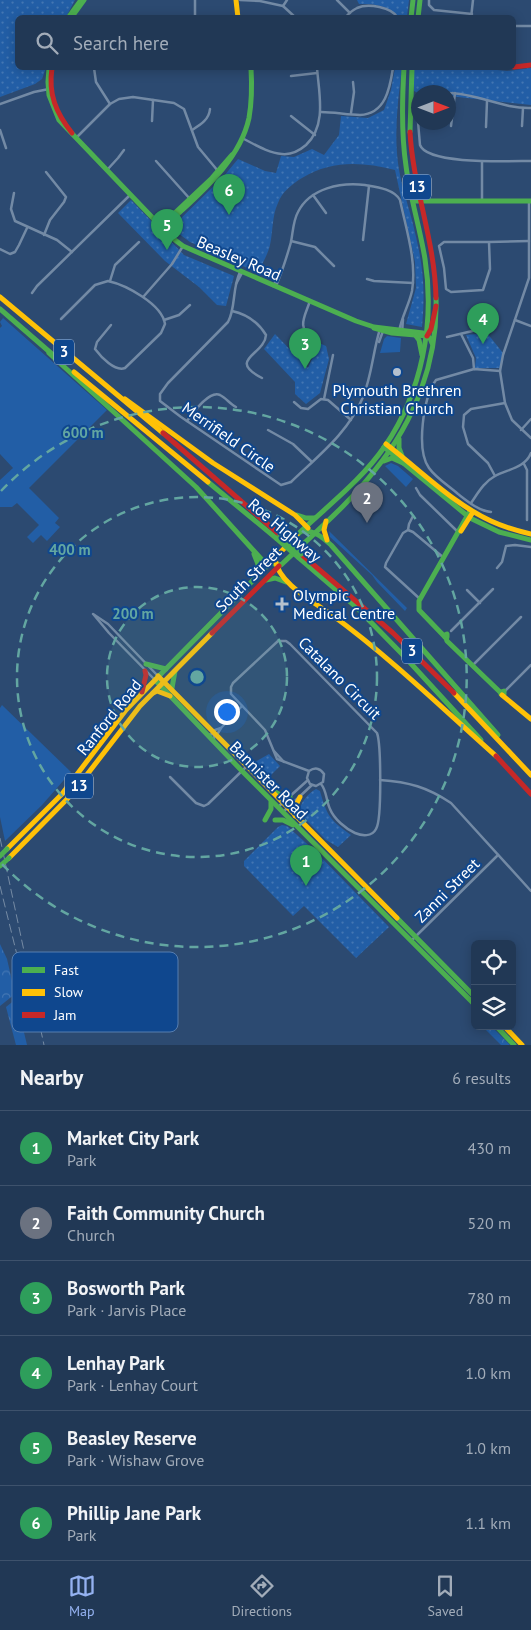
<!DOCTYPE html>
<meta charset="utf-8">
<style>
body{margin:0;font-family:"PT Sans",sans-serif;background:#2d435f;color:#f1f3f6}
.controls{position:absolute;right:15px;bottom:15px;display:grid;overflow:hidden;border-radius:8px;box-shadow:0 2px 12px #0003}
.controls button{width:45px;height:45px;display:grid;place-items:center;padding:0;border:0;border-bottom:1px solid #3e526c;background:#213855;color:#f1f3f6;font:25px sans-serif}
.compass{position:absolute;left:411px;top:85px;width:45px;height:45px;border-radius:50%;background:#213855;box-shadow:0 2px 12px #0003;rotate:90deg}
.you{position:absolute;left:226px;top:711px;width:18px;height:18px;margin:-12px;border:4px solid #fff;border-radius:50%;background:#1a73e8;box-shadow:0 0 0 8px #1a73e833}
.badge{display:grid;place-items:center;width:32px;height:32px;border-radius:50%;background:#95b2f1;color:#fff;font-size:16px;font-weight:700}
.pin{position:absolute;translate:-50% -41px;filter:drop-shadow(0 1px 2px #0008)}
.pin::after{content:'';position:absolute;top:26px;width:18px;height:15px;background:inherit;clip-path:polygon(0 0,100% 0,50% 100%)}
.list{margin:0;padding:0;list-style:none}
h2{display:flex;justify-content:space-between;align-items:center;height:65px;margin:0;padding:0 20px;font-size:21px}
h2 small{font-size:16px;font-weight:400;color:#a2acb9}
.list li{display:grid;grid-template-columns:32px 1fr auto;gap:15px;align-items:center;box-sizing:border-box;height:75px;padding:0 20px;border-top:1px solid #3e526c}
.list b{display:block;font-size:19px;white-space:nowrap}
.list p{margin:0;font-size:16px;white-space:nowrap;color:#a2acb9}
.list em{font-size:16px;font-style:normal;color:#a2acb9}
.icon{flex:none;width:28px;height:28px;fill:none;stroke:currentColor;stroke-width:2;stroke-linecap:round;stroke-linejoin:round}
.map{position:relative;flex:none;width:531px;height:1045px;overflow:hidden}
.search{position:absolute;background:#213855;box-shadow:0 2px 12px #0003;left:15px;right:15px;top:15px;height:55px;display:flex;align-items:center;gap:12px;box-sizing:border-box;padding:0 18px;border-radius:8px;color:#a2acb9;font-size:19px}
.sheet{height:515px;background:#213855}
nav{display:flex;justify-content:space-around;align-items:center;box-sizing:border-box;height:70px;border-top:1px solid #3e526c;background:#213855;font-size:14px;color:#a2acb9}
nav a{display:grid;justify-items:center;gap:2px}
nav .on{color:#95b2f1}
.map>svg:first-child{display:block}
.green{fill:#225ea6}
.forest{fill:url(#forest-crowns)}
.park{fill:url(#park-dots)}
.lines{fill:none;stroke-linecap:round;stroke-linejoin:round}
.street{stroke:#738aa5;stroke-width:2.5}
.fast{stroke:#4caf50;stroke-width:5}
.slow{stroke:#ffc107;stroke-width:5}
.jam{stroke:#c62828;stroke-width:5}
.rail{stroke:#768ba4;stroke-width:1;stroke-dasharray:9 4;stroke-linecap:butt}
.fast-bridge{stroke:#4caf50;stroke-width:5}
.ring{fill:none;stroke:#63a6a1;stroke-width:2.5;stroke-dasharray:9 6}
.poi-dot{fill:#b5c0cd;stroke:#0f478e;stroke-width:2}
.labels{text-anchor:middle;stroke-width:4;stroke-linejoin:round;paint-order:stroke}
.shield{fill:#0f478e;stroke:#b7c8dd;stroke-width:1}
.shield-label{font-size:15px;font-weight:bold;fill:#fff}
.street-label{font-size:16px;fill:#fff;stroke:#0f478e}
.poi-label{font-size:16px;fill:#fff;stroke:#0f478e}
.key{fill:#0f478e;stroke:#577eb0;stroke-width:1}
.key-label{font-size:14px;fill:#fff}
.centre{fill:#63a6a1;stroke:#0f478e;stroke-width:2.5}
.ring-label{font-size:15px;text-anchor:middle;font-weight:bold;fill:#63a6a1;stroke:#0f478e;stroke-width:4;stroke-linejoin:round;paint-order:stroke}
</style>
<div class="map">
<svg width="531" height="1045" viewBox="0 0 531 1045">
<defs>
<pattern id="forest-crowns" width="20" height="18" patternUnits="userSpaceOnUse" patternTransform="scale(1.25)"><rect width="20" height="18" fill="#225ea6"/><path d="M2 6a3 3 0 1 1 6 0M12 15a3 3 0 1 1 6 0" fill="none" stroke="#4376b3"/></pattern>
<pattern id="park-dots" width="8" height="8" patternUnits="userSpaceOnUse" patternTransform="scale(1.25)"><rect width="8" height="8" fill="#225ea6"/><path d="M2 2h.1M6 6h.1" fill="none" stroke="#4376b3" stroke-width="1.8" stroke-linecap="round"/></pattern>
</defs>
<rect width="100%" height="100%" fill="#2c4a71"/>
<g class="green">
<path d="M3 318 107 410 29 488 59 518 55 523 60 527 47 541 41 535 33 543 27 537 39 525 17 503 12 507H0V480L13 468 0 454V328L2 326 0 322Z"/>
<path d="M387 336 401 338 400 352 380 353 384 339Z"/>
<path d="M391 463 398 466 413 479 406 487 385 466Z"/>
<path d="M329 531 407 608 405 611 377 582 372 575 330 537Z"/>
<path d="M2 705 71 772 42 805 5 841 0 817V708Z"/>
</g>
<g class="forest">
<path d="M0 944 7 959 15 994 0 1006Z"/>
<path d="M16 999 27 1045H16L6 1007Z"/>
<path d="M482 1026H491L510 1045H501Z"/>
</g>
<g class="park">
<path d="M0 0H75L66 17 18 18V68H46L42 79 35 84 0 97Z"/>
<path d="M357 0H409L407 17H399C386 5 376 4 359 4Z"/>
<path d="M395 68H402C398 99 394 131 398 163 401 187 411 212 416 237 424 270 425 294 422 327L406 324 416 288 415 262 395 170C362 162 332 160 302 178 292 184 282 192 278 203 272 215 273 232 270 245 268 254 262 264 258 273L190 242 171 228 224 176 238 159 265 171 276 173 281 156 294 157 312 149 324 155 339 135 341 116 368 118 384 110 391 90Z"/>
<path d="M414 68H477L507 71 531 68V105L449 96 448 92 418 93 414 91Z"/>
<path d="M131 200 184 255 234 276 226 306 217 305 199 287 165 261 118 213Z"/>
<path d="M487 333 503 353 500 368H475L476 358 466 335Z"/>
<path d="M275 334 308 368 319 343 326 346 329 359 320 393 306 404 295 394V382L264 349Z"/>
<path d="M269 754 280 766 269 777 264 774 253 763Z"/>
<path d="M316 789 320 791C327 816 330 820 351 835L338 847 326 840 299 813C300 803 307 794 316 789Z"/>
<path d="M282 825 287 826 314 850 389 927 356 958 304 906 293 916 244 866V861L278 827Z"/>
</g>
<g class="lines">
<g class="street">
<path d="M240 0 260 1 283 6 296 18"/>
<path d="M337 0 350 13"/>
<path d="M429 0V5L434 10 472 14"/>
<path d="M283 6 287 0"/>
<path d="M195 18V0"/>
<path d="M345 18C348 14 353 10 357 8 368 3 392 7 398 18"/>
<path d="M471 18 473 0"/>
<path d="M514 26H531"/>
<path d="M94 68 96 82 110 104"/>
<path d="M204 68H210"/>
<path d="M291 76 317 73"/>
<path d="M448 93C477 93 502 109 531 108"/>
<path d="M418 103 417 110 420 145C427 165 511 161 531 161"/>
<path d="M0 104 34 92 49 89"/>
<path d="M321 112C334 112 348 115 360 115 386 114 390 87 393 68"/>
<path d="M351 113 354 92 353 82"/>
<path d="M291 116 315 135"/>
<path d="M152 121 153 100"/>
<path d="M451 126 455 93"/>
<path d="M522 126 523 108"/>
<path d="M486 127 487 101"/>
<path d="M0 130 6 148"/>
<path d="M192 130C200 125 209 120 210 109"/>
<path d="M76 138 110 104 119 99 133 97 174 103 184 109 198 147 218 171"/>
<path d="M242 138C254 144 268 153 282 154 291 155 299 151 306 145 327 125 319 94 317 68"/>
<path d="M156 161 190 199"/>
<path d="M482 162V201"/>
<path d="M107 170 118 158 124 150"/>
<path d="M14 193 11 209 15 221 57 240 72 252"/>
<path d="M313 195 326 213"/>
<path d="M529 201V278L503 355 500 371 505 403 512 420 531 438"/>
<path d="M44 235 50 220 64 202 66 197 46 172"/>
<path d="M363 240 369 186"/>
<path d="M291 241 315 247 334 266"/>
<path d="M489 242H444L439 246 444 268 446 289 451 292 483 290 490 269 489 242 529 241"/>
<path d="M0 249 10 254 15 252 19 245 27 228"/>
<path d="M240 272C232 288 236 308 228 322L168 383 160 394V401L181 417 281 485 291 482C318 456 349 432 363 397 372 375 373 351 380 329"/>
<path d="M367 279 374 281 413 283"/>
<path d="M110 281 115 265 139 242"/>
<path d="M236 284 242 273"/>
<path d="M273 286 279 276"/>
<path d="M276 286C282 272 287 256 291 242 293 232 293 221 298 212 310 188 341 182 365 185 377 187 394 189 400 200 406 229 417 261 412 291 409 305 401 318 399 332"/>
<path d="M32 293 37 286 130 195"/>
<path d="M144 296 172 264 183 246"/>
<path d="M310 301C303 321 298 324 312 342"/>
<path d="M232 311C246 314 258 322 266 335 265 355 226 359 262 378"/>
<path d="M61 319 95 285 108 281C126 285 162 304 165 324L161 333 125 368C115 372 101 357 95 349L97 342 111 325"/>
<path d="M164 320 179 315 190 305"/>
<path d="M515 320 531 326"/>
<path d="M402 334 403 319"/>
<path d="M461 334 473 358 474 369"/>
<path d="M447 337 485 328"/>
<path d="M379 342 383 331"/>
<path d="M324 399 333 355"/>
<path d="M294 402 301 408 308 409 321 399 328 400 351 420"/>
<path d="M187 421C193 413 209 390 220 395 226 398 230 404 236 407"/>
<path d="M268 430 293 444 312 462"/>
<path d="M521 430 531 419"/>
<path d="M524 464 527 470V520"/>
<path d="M495 476 488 463 468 444 463 427 464 415 471 409 505 403"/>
<path d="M416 488 420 495 458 532"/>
<path d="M471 503C478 493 484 482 495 476 508 469 525 468 531 453"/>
<path d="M491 512C479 511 467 501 458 494 449 486 436 478 429 468 416 450 423 398 436 380L474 369 500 371"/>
<path d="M408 530 409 524 413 516"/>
<path d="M497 568 502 562 506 546 515 545 531 547"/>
<path d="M467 590 480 603"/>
<path d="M420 599 385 567 386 563 403 533 408 530 413 532 444 558"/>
<path d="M93 614 108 624 158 676"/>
<path d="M94 615 109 633 155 680"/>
<path d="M451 631 493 589"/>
<path d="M473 665 521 617"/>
<path d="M504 692 531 665"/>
<path d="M208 735 218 733 221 728 242 706"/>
<path d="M214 742V734L215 730 221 728"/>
<path d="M274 751 284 762"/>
<path d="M309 771 307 778 310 784 316 786 323 782 324 774C320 768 315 767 309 771L277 759 265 730 231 694V687L233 683 278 641H286L290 644 377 733C381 744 382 820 376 829 372 837 362 836 355 833 346 829 334 819 330 809 326 801 327 791 321 784"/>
<path d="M170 777 196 803 204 806 208 804 246 767"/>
<path d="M380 780C409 782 427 787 451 803L531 891"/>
<path d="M278 807 308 780"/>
<path d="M283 812 312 785"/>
<path d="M411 941 498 855"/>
</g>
<g class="fast">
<path d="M68 18 81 0"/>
<path d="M71 18 84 0"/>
<path d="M411 18 413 0"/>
<path d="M418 18 420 0"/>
<path d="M49 68 48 82 49 95 59 120 171 237 183 246 356 321 374 327 423 333 430 338 432 343"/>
<path d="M410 132 412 68"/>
<path d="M414 201H531"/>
<path d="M161 226 212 178 232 155"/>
<path d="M163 228C195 197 239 164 249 118 252 101 252 85 251 68"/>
<path d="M0 309 52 354"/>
<path d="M374 328 392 333 427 336"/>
<path d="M416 336 419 340 422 355"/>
<path d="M49 353 196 487 264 562 281 565C313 534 348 505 375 470 415 421 438 361 436 298"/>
<path d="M399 439V448L402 456"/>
<path d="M384 447 470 518 499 532 531 540"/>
<path d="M384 461 392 458 403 463"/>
<path d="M208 482 276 538"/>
<path d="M297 515 306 518H315"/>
<path d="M302 531C314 530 322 537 331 545L498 735"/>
<path d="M297 535C327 506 361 481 385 446 422 392 435 323 425 259 420 228 410 197 406 166 401 133 402 101 404 68"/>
<path d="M254 554 258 564 257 577"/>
<path d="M298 557 355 606 404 656 481 740"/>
<path d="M266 580 275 578 286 582"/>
<path d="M447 634V637H445V635Z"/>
<path d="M444 636 419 610V601L470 511"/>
<path d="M446 638 447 641 501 693"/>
<path d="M146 664 166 669"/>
<path d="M156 679 275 558"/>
<path d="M155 680 242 771 475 1005"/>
<path d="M172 688 175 671"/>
<path d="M504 691V694H501V692Z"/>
<path d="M270 788 283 797H290"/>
<path d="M265 820 271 809V802"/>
<path d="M275 820H283L293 825"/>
<path d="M397 918 475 997"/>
<path d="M496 1026 514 1045"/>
</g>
<g class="slow">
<path d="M236 0 238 18"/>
<path d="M0 297 163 433"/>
<path d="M74 372 208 482"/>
<path d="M125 399 213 463 295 515 308 528"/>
<path d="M386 444C420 470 452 503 491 521 504 527 517 531 531 534"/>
<path d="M326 521 324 530 327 540"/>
<path d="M461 531 473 512"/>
<path d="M297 535 275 558C277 583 314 602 332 615 391 658 443 709 497 757"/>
<path d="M158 676 397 918"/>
<path d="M153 693 157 691 170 696"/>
<path d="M454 693 531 775"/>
<path d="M502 695 531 719"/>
<path d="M295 816 294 809 300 797"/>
<path d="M7 849 62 794 126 710 156 679"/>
<path d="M9 858 72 794 140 706 212 633"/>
<path d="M504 1026 522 1045"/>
</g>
<g class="jam">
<path d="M514 67 531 65"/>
<path d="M52 68C48 94 56 113 72 133"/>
<path d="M410 132C413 188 435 241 436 298"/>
<path d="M427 336 431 329 436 306"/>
<path d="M163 433 280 535"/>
<path d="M301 554 393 633 454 693"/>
<path d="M212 633 279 566"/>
<path d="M142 692 146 675 145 671"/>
<path d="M496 756 531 794"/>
</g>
<g class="rail">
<path d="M0 838 44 1045"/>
<path d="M0 886 20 967"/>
</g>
<g class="fast-bridge">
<path d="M280 535 301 554"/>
<path d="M276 538 298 557"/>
<path d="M0 856 7 849"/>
<path d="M0 866 9 858"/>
</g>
</g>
<circle cx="197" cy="677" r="90" fill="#63a6a1" fill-opacity=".12"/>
<g class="ring">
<circle cx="197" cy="677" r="90"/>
<circle cx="197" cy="677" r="180"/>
<path d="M1 491A270 270 0 1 1 1 863"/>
</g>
<g class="poi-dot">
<circle cx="397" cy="372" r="5"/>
<path d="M279.5 596.5h5v5h5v5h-5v5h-5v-5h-5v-5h5z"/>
</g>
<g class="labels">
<g class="shield">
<rect x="403" y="174.5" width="28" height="25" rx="4"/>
<rect x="54" y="339.5" width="20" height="25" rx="4"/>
<rect x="402" y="638.5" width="20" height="25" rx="4"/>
<rect x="65" y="773.5" width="28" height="25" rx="4"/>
</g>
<g class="shield-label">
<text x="417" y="192">13</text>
<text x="64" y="357">3</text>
<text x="412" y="656">3</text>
<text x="79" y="791">13</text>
</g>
<g class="street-label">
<text transform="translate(239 258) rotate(23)" y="6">Beasley Road</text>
<text transform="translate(229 437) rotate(35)" y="6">Merrifield Circle</text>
<text transform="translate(285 530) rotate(40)" y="6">Roe Highway</text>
<text transform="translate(248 579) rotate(-45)" y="6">South Street</text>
<text transform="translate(340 678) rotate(45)" y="6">Catalano Circuit</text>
<text transform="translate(109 717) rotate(-51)" y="6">Ranford Road</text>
<text transform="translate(269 780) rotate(45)" y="6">Bannister Road</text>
<text transform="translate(447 890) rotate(-45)" y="6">Zanni Street</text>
</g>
<g class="poi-label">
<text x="397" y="396">Plymouth Brethren<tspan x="397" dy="18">Christian Church</tspan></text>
<text x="293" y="601" text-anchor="start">Olympic<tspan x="293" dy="18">Medical Centre</tspan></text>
</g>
</g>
<rect x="12" y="952" width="166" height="80" rx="8" class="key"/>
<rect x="22" y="967" width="23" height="6" fill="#4caf50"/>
<rect x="22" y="989" width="23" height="7" fill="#ffc107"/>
<rect x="22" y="1012" width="23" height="6" fill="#c62828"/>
<g class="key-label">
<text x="54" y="975">Fast</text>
<text x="54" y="997">Slow</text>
<text x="54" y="1020">Jam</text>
</g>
<circle cx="197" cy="677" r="8" class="centre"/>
<g class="ring-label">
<text x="83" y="438">600 m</text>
<text x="70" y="555">400 m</text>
<text x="133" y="619">200 m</text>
</g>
</svg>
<div class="controls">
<button><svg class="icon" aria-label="locate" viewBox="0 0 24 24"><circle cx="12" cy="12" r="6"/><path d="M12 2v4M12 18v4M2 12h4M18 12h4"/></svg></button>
<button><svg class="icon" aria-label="layers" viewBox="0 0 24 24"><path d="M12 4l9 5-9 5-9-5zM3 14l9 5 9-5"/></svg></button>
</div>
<svg class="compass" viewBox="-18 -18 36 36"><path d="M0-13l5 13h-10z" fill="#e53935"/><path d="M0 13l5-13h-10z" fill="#a2acb9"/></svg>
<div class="you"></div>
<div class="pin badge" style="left:306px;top:886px;background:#2e9e5b">1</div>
<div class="pin badge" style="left:367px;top:523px;background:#6b7280">2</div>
<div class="pin badge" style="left:305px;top:369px;background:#2e9e5b">3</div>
<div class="pin badge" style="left:483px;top:344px;background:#2e9e5b">4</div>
<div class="pin badge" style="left:167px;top:250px;background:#2e9e5b">5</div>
<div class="pin badge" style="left:229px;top:215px;background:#2e9e5b">6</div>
<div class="search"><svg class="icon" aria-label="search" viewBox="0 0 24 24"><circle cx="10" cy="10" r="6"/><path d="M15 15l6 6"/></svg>Search here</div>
</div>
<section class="sheet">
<h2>Nearby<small>6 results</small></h2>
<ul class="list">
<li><span class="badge" style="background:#2e9e5b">1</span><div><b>Market City Park</b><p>Park</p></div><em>430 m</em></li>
<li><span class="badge" style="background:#6b7280">2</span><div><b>Faith Community Church</b><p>Church</p></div><em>520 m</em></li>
<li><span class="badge" style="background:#2e9e5b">3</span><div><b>Bosworth Park</b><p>Park · Jarvis Place</p></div><em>780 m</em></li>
<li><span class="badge" style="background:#2e9e5b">4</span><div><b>Lenhay Park</b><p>Park · Lenhay Court</p></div><em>1.0 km</em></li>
<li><span class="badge" style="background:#2e9e5b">5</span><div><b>Beasley Reserve</b><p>Park · Wishaw Grove</p></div><em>1.0 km</em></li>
<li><span class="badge" style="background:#2e9e5b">6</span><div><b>Phillip Jane Park</b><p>Park</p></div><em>1.1 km</em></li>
</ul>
</section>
<nav>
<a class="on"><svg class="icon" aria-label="map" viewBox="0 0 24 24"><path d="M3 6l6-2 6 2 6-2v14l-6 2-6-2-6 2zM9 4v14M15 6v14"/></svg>Map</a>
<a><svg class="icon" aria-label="directions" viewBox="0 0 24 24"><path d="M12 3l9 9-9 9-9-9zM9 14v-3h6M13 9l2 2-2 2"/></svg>Directions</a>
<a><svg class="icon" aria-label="saved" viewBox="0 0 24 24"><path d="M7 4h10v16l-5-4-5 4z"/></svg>Saved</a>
</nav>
